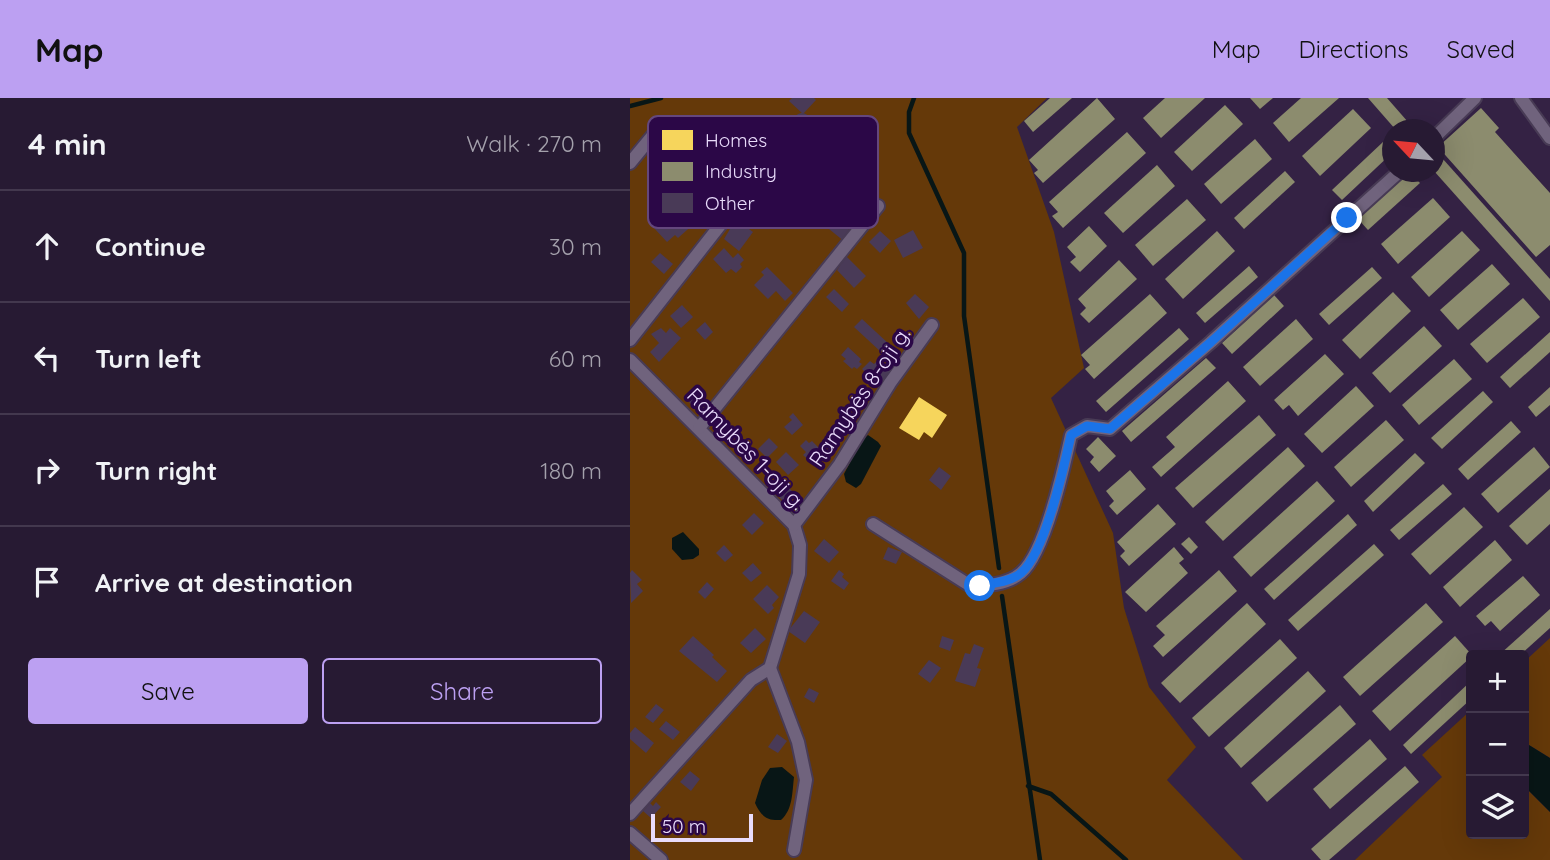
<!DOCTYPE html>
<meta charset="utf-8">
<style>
body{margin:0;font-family:Quicksand,sans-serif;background:#2f233b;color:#f1f3f6}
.controls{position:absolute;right:21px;bottom:21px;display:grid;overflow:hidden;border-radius:7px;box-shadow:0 7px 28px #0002}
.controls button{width:63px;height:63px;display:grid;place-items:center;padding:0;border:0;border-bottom:2px solid #43384e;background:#271a33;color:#f1f3f6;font:35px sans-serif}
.compass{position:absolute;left:752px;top:21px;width:63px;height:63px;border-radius:50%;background:#271a33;box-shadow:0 7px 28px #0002;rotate:296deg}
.scale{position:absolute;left:21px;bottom:18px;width:102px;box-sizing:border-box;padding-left:7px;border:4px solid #e9dcfb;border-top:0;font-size:19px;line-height:24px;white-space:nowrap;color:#e9dcfb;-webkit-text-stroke:5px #2b0747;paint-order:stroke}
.stop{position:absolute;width:21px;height:21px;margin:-16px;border:5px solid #1a73e8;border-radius:50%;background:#fff}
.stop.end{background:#1a73e8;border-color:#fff;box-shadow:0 2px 7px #0008}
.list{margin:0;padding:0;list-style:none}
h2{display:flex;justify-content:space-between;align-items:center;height:91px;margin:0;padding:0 28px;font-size:30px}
h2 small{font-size:23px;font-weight:400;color:#a4a1ac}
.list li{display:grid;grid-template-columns:46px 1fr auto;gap:21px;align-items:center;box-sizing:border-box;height:112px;padding:0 28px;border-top:2px solid #43384e}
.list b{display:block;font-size:26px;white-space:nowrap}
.list em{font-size:23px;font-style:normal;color:#a4a1ac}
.actions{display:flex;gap:14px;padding:21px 28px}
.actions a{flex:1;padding:16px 0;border:2px solid #bca0f2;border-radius:7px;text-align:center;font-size:24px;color:#bca0f2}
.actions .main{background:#bca0f2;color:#111}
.icon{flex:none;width:38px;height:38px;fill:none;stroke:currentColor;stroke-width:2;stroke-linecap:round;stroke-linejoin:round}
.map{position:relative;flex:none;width:920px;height:762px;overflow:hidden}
header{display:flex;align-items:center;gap:42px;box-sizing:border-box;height:98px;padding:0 35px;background:#bca0f2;color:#111}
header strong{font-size:33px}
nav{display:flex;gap:38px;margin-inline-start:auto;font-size:24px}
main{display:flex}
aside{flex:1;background:#271a33}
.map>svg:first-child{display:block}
.green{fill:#653909}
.water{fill:#081616}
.homes{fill:#f6d55c}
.industry{fill:#8c8c6e}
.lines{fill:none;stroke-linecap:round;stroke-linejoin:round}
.stream{stroke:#081616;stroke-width:4.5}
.building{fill:#493a57}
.street-casing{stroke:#483b55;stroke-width:16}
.street{stroke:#70637d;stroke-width:12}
.route{stroke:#1a73e8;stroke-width:9}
.labels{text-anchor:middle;stroke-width:7;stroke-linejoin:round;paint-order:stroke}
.street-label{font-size:21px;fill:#e9dcfb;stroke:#2b0747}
.key{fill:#2b0747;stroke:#64477d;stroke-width:2}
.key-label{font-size:19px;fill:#e9dcfb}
</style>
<header>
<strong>Map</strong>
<nav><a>Map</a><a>Directions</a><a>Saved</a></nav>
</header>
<main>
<aside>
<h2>4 min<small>Walk · 270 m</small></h2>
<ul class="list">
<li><svg class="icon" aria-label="ahead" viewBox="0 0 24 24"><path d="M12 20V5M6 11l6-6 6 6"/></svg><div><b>Continue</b></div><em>30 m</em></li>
<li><svg class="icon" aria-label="left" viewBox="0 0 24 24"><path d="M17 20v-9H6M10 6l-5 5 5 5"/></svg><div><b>Turn left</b></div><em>60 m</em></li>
<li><svg class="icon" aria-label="right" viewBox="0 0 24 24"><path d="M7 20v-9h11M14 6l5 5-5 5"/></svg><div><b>Turn right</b></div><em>180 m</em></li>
<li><svg class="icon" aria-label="arrive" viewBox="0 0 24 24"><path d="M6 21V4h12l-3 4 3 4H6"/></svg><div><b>Arrive at destination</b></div></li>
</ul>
<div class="actions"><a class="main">Save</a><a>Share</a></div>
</aside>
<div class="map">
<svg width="920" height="762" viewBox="0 0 920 762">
<rect width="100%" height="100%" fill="#342244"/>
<g class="green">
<path d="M0 0H417L387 29 424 134 454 270 421 300 483 435 494 510 519 589 566 649 537 682 613 762H0Z"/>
<path d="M920 540V660L899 647 894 649V564Z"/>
<path d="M841 612V736H894V688L920 714V762H725L812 679 792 657Z"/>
</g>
<g class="water">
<path d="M238 337 248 344 251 348 231 386 226 390 216 384 214 376 231 343Z"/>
<path d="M53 434 69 451V457L63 461 52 462 42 451V440Z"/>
<path d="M899 647 920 660V714L894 688V649Z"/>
<path d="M152 669 164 679C162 695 163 711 151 722 137 723 131 718 125 705L132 682 140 670Z"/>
</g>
<path class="homes" d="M289 299 317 317 302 340 294 334 289 342 269 330Z"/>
<g class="industry">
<path d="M420 0H442L403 34 394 23Z"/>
<path d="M467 0 485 21 413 85 404 75 408 72 399 62Z"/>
<path d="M535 0H575L531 40 513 20Z"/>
<path d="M620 0H643L630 11Z"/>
<path d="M671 0H709L659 44 643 25Z"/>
<path d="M738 0H757L785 32H766Z"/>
<path d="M595 7 613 26 562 73 544 54Z"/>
<path d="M851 10 869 30 865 34 920 95V147L906 159 808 49Z"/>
<path d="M723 11 741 30 690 78 672 58Z"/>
<path d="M497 34 516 55 433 130 422 118 428 114 419 104Z"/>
<path d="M625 41 642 61 591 106 574 86Z"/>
<path d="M753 44 762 55 712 102 702 92Z"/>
<path d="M804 51 920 181V203L804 73Z"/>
<path d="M527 67 545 88 493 135 474 115Z"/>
<path d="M655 73 665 84 614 131 604 120Z"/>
<path d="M780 74 790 85 738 132 728 121Z"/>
<path d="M803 100 820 119 768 166 751 146Z"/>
<path d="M557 101 576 122 523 168 505 147Z"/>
<path d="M459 128 477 148 450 174 440 164 446 159 437 149Z"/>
<path d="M587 133 605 153 553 201 535 181Z"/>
<path d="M832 133 850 152 799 199 781 179Z"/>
<path d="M489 162 507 181 459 225 450 216 456 210 448 201Z"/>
<path d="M862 166 880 186 828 232 810 212Z"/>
<path d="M619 168 628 179 575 225 566 215Z"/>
<path d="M742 169 752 180 699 227 689 216Z"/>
<path d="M763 194 781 213 730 261 712 242Z"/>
<path d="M520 196 537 215 464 281 455 271 460 267 451 257Z"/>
<path d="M644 197 654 208 602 256 592 245Z"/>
<path d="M893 200 910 219 857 265 840 246Z"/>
<path d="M666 221 683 241 630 288 613 269Z"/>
<path d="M794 228 812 248 760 295 742 275Z"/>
<path d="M549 230 559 241 476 314 466 303Z"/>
<path d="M920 234V254L880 290 870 279Z"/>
<path d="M695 256 714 276 668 318 659 307 653 312 644 302Z"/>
<path d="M576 260 586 270 501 344 492 333Z"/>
<path d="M824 261 842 281 789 327 772 307Z"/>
<path d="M598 283 616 303 531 379 522 369 545 349 536 339Z"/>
<path d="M726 288 744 308 692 355 674 336Z"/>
<path d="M920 289V307L906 319 898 309Z"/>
<path d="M853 293 863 304 812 351 801 340Z"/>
<path d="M629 317 646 337 563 410 545 390Z"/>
<path d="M756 322 774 342 721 389 704 369Z"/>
<path d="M881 323 891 334 838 382 828 371Z"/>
<path d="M468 339 486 358 469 374 460 364 464 359 456 351Z"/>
<path d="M658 349 675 368 593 443 575 424Z"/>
<path d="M904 349 920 369 868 415 851 396Z"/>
<path d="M785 355 795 365 743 414 734 403Z"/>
<path d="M500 372 516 391 487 417 479 408 484 403 476 393Z"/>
<path d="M687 383 705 403 621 479 603 459Z"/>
<path d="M813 386 822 396 769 442 760 432Z"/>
<path d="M920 391V426L897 447 879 428Z"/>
<path d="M528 406 546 426 499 468 490 458 495 453 487 444Z"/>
<path d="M834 409 853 429 800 477 781 456Z"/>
<path d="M718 416 727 427 644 502 634 491Z"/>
<path d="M559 439 568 449 561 456 551 446Z"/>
<path d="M865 442 882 462 830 509 813 489Z"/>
<path d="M744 446 754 457 668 533 658 522Z"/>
<path d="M544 449 554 461 549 465 558 475 516 514 495 494Z"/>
<path d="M589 472 607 493 533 559 523 548 535 537 526 528Z"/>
<path d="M893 478 910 497 870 533 861 523 855 528 846 518Z"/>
<path d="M617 505 636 526 550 605 531 585Z"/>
<path d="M796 505 813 524 730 598 713 579Z"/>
<path d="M920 511V530L890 557H869Z"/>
<path d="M825 538 841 556V559L760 633 742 613Z"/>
<path d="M650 541 667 560 579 639 562 620Z"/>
<path d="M678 573 696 593 611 670 594 650Z"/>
<path d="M841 583V601L781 656 773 647Z"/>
<path d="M710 607 726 626 637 704 621 685Z"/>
<path d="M740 641 757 661 700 711 683 691Z"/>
<path d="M775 668 789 684 699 762H691L681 751Z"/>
</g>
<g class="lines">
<g class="stream">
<path d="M284 0 279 14V35L334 155V218L369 470"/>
<path d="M0 8 31 0"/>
<path d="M372 498 410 762"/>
<path d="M398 688 421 696 496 762"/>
</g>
</g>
<g class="building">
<path d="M162 0H184L186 2 173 16 159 3Z"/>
<path d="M52 110 66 124 48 140 45 137 37 144 24 130 32 123 35 126Z"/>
<path d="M106 121 123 134 109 153 94 141Z"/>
<path d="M208 122 223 135 215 144 199 131Z"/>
<path d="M283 132 293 150 273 160 264 142Z"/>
<path d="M250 133 261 143 250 155 239 144Z"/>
<path d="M94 150 103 160 108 155 114 162 110 166 112 169 106 175 101 171 96 175 83 161Z"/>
<path d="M30 155 43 166 34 176 21 164Z"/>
<path d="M216 158 236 178 224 190 207 172Z"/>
<path d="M137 169 163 195 155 203 146 193 138 201 124 187 134 177 131 174Z"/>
<path d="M204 191 219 206 212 214 196 199Z"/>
<path d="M285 196 299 209 289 221 276 205Z"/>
<path d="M52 207 63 219 51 230 40 218Z"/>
<path d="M232 221 259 246 251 254 224 229Z"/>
<path d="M75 224 83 234 75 242 66 232Z"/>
<path d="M31 230 36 235 40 230 51 240 29 264 20 254 29 245 21 236Z"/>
<path d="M218 249 231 261 229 264 232 266 227 271 224 269 222 271 213 263 216 261 211 257Z"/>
<path d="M248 262 263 275 254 285 249 281 244 287 234 278 236 275 232 271 240 263 244 266Z"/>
<path d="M67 295 74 301 70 306 74 309 69 314 59 304Z"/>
<path d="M163 315 173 327 162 337 154 329 162 322 159 319Z"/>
<path d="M139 340 148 349 137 360 128 351Z"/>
<path d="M176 342 179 345 182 343 195 356 184 367 173 357 176 354 170 348Z"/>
<path d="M156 354 169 367 158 377 146 364Z"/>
<path d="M309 369 321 378 311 392 299 382Z"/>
<path d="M155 386 165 396 156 406 145 395Z"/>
<path d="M124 415 134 425 122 437 112 427Z"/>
<path d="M194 441 209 454 199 465 184 453Z"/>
<path d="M94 447 103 457 95 464 86 455Z"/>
<path d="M258 449 272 454 266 466 253 461Z"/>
<path d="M123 465 132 475 121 484 112 475Z"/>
<path d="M2 472 12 482 7 486 13 493 1 505 0 475Z"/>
<path d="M209 472 214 476 212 479 219 485 214 492 201 483Z"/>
<path d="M77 484 84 491 75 501 68 494Z"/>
<path d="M137 487 149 499 142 507 144 510 138 516 123 501Z"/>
<path d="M174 513 190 524 175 545 158 533Z"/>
<path d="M125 530 136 541 121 555 110 545Z"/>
<path d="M63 538 84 557 82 559 97 573 87 584 49 553Z"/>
<path d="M312 538 324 542 320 553 309 549Z"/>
<path d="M344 546 354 550 347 570 351 571 345 589 325 583 335 555 340 556Z"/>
<path d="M299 562 311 570 300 585 288 576Z"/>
<path d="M179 590 189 595 184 605 174 599Z"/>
<path d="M26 606 34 612 23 625 15 619Z"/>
<path d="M36 623 50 634 43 642 29 631Z"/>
<path d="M5 629 24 645 16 655 0 641V635Z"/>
<path d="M147 636 157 643 148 655 138 649Z"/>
<path d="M60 673 70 681 61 693 50 684Z"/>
<path d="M26 704 31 709 21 720 13 713 20 705 23 708Z"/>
</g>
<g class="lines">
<g class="street-casing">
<g id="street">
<path d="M891 0 920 40"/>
<path d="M804 40 845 0"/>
<path d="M0 65 33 25"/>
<path d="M0 242 172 23"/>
<path d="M0 262 164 427 170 447 169 476 140 570 121 582 0 716"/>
<path d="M69 330 248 108"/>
<path d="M243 426 339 487C355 489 378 486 391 475 415 455 434 369 441 337L457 328 480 331 581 244 769 74"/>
<path d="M164 427 210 366 260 285 302 227"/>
<path d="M140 570 168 644 176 682 164 752"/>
<path d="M0 735 31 762"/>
</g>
</g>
<use href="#street" class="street"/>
</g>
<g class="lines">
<path class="route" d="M350 488C363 485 380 484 391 475 415 455 434 369 441 337L457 328 480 331 581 244 717 120"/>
</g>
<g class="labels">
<g class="street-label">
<text transform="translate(230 299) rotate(-56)" y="7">Ramybės 8-oji g.</text>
<text transform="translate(116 351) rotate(46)" y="7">Ramybės 1-oji g.</text>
</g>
</g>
<rect x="18" y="18" width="230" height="112" rx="10" class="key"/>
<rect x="32" y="32" width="31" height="20" fill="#f6d55c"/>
<rect x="32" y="64" width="31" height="19" fill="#8c8c6e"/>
<rect x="32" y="95" width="31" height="20" fill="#493a57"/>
<g class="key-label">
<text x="75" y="49">Homes</text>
<text x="75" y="80">Industry</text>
<text x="75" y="112">Other</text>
</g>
</svg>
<div class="controls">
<button>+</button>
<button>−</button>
<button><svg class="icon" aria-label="layers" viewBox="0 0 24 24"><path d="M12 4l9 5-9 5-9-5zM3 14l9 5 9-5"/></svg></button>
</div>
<svg class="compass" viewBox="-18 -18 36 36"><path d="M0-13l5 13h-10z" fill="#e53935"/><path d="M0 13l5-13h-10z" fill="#a4a1ac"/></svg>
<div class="scale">50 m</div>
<div class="stop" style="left:350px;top:488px"></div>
<div class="stop end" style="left:717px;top:120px"></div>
</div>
</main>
